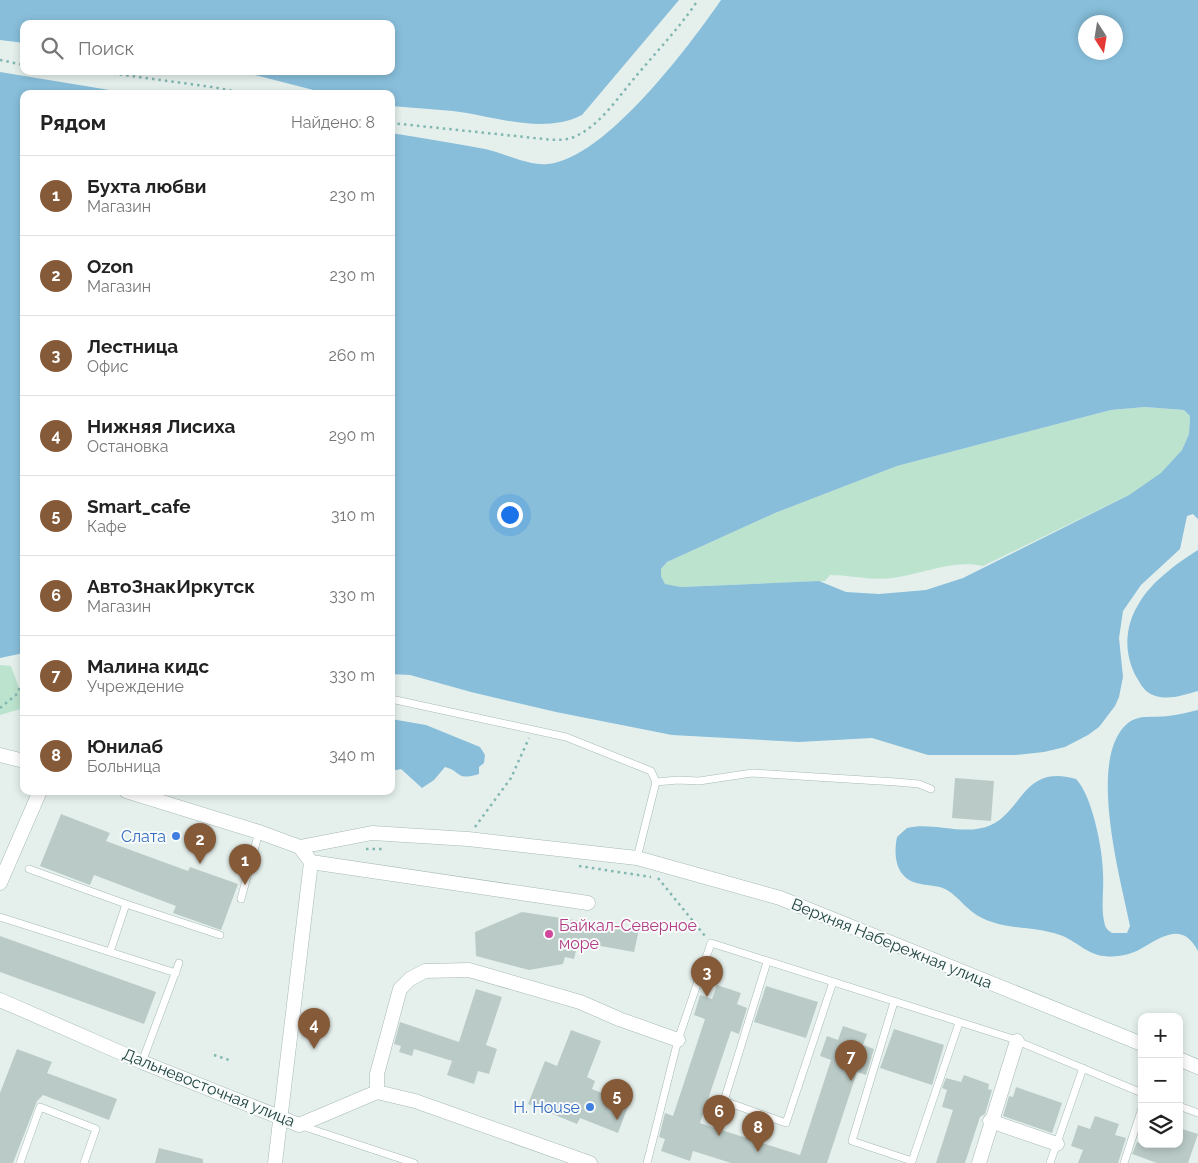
<!DOCTYPE html>
<html lang="ru">
<meta charset="utf-8">
<style>
body{margin:0;font-family:Raleway,sans-serif;background:#f6f6f6;color:#222}
.controls{position:absolute;right:15px;bottom:15px;display:grid;overflow:hidden;border-radius:10px;box-shadow:0 2px 8px #0003}
.controls button{width:45px;height:45px;display:grid;place-items:center;padding:0;border:0;border-bottom:1px solid #e0e0e0;background:#fff;color:#222;font:25px sans-serif}
.compass{position:absolute;left:1078px;top:15px;width:45px;height:45px;border-radius:50%;background:#fff;box-shadow:0 2px 8px #0003;rotate:168deg}
.you{position:absolute;left:509px;top:514px;width:18px;height:18px;margin:-12px;border:4px solid #fff;border-radius:50%;background:#1a73e8;box-shadow:0 0 0 8px #1a73e833}
.badge{display:grid;place-items:center;width:32px;height:32px;border-radius:50%;background:#855a38;color:#fff;font-size:16px;font-weight:700}
.pin{position:absolute;translate:-50% -41px;filter:drop-shadow(0 1px 2px #0008)}
.pin::after{content:'';position:absolute;top:26px;width:18px;height:15px;background:inherit;clip-path:polygon(0 0,100% 0,50% 100%)}
.list{margin:0;padding:0;list-style:none}
h2{display:flex;justify-content:space-between;align-items:center;height:65px;margin:0;padding:0 20px;font-size:21px}
h2 small{font-size:16px;font-weight:400;color:#767676}
.list li{display:grid;grid-template-columns:32px 1fr auto;gap:15px;align-items:center;box-sizing:border-box;height:80px;padding:0 20px;border-top:1px solid #e0e0e0}
.list b{display:block;font-size:19px;white-space:nowrap}
.list p{margin:0;font-size:16px;white-space:nowrap;color:#767676}
.list em{font-size:16px;font-style:normal;color:#767676}
.icon{flex:none;width:28px;height:28px;fill:none;stroke:currentColor;stroke-width:2;stroke-linecap:round;stroke-linejoin:round}
.map{position:relative;flex:none;width:1198px;height:1163px;overflow:hidden}
.search{position:absolute;background:#fff;box-shadow:0 2px 8px #0003;left:20px;top:20px;width:375px;height:55px;display:flex;align-items:center;gap:12px;box-sizing:border-box;padding:0 18px;border-radius:10px;color:#767676;font-size:19px}
.panel{position:absolute;background:#fff;box-shadow:0 2px 8px #0003;left:20px;top:90px;width:375px;height:705px;border-radius:10px}
.map>svg:first-child{display:block}
.green{fill:#bce3ce}
.water{fill:#88beda;fill-rule:evenodd}
.building{fill:#bacbc7}
.lines{fill:none;stroke-linecap:round;stroke-linejoin:round}
.service-casing{stroke:#a6b9b6;stroke-width:8}
.minor-casing{stroke:#a6b9b6;stroke-width:15}
.path{stroke:#82b7b0;stroke-width:2.5;stroke-dasharray:2.5 4;stroke-linecap:butt}
.service{stroke:#fff;stroke-width:7}
.minor{stroke:#fff;stroke-width:14}
.shop-dot{fill:#3f7fe0;stroke:#f7fbfa;stroke-width:2}
.hotel-dot{fill:#d1479c;stroke:#f7fbfa;stroke-width:2}
.labels{text-anchor:middle;stroke-width:4;stroke-linejoin:round;paint-order:stroke}
.shop-label{font-size:16px;fill:#366cbe;stroke:#f7fbfa;text-anchor:end}
.hotel-label{font-size:16px;fill:#b23c85;stroke:#f7fbfa;text-anchor:start}
.street-label{font-size:16px;fill:#214442;stroke:#f7fbfa}
</style>
<div class="map">
<svg width="1198" height="1163" viewBox="0 0 1198 1163">
<rect width="100%" height="100%" fill="#e5f0ed"/>
<g class="green">
<path d="M1145 407 1184 410 1190 416 1189 434 1182 450 1162 473 1129 495 983 566C952 559 923 574 892 578 871 581 851 575 830 575L825 581 681 587 665 584 661 576V569L667 562 775 513 897 466 1111 410Z"/>
<path d="M0 665 11 666 24 702V708L0 715Z"/>
</g>
<g class="water">
<path d="M0 0H679L582 115C543 135 494 116 453 111 433 109 412 108 391 106V94H329L239 71H391V24H24V43L0 40Z"/>
<path d="M721 0H1198V519L1193 514 1187 516 1180 549 1141 585 1123 611 1119 638 1123 677 1119 697 1115 706 1099 727 1088 735 1065 747 1044 752 1016 755H928L872 738 799 742 672 735 556 712 471 692 410 675 391 674V133C422 138 454 143 485 149 504 153 528 166 548 164 605 159 690 45 721 0ZM1086 22H1116V52H1086ZM1145 407 1184 410 1190 416 1189 434 1182 450 1161 473 1129 495 963 578 926 590 879 594 846 592 819 581 681 587 665 584 661 576V569L667 562 775 513 897 466 1111 410Z"/>
<path d="M0 72 134 94H24V653L0 658Z"/>
<path d="M1198 550V691C1183 695 1168 701 1153 695 1145 692 1141 685 1137 678 1124 655 1124 628 1138 605 1150 583 1177 563 1198 550Z"/>
<path d="M1198 710V951C1183 923 1165 935 1144 947 1133 954 1118 958 1104 956 1088 955 1075 940 1060 935 1035 926 1006 930 982 918 968 912 959 897 947 890 939 885 929 886 921 884 896 880 893 857 897 837L907 828C933 821 965 837 991 825 1023 810 1024 764 1076 779 1092 795 1103 850 1103 874 1104 889 1101 907 1104 921 1105 927 1107 930 1112 933H1127L1130 926C1121 880 1086 757 1128 723 1139 714 1155 718 1168 716 1178 715 1188 712 1198 710Z"/>
<path d="M391 719 426 725 480 747 485 755 484 763 479 767V774C455 781 463 772 445 767L434 780 422 788 401 769 391 771Z"/>
</g>
<g class="building">
<path d="M955 778 994 781 991 821 952 818Z"/>
<path d="M61 814 110 833 106 841 188 871 190 867 238 884 221 930 173 913 176 906 94 875 90 885 40 866Z"/>
<path d="M522 912 639 930 634 952 578 942 574 959 565 957 563 964 529 970 476 956 475 932Z"/>
<path d="M0 936 156 992 144 1024 0 972Z"/>
<path d="M717 985 741 993 737 1004 747 1008 739 1034 731 1031 700 1123 712 1127 800 1155 831 1060 820 1056 827 1036 838 1040 843 1026 867 1034 863 1045 874 1049 868 1069 866 1075 857 1072 827 1163H731L693 1151 690 1161 661 1151 665 1139 659 1137 665 1113 673 1116 705 1019 694 1015 700 995 712 999Z"/>
<path d="M766 986 818 1002 806 1038 754 1022Z"/>
<path d="M476 989 502 997 486 1045 497 1049 489 1074 478 1071 474 1084 447 1075 452 1061 414 1049 412 1056 399 1052 401 1046 394 1044 400 1022 459 1042Z"/>
<path d="M894 1029 944 1045 932 1085 880 1068Z"/>
<path d="M571 1030 601 1041 587 1077 595 1081 592 1089 629 1104 618 1133 580 1118 577 1124 528 1104 545 1061 557 1066Z"/>
<path d="M17 1049 52 1062 47 1073 117 1099 109 1120 43 1095 37 1101 13 1163H0V1093Z"/>
<path d="M964 1075 989 1084 988 1089 992 1090 985 1114 980 1117 965 1163H936L953 1110 942 1107 947 1090 942 1088 946 1078 961 1082Z"/>
<path d="M1016 1087 1062 1103 1052 1133 1003 1116 1009 1096 1013 1097Z"/>
<path d="M1095 1116 1119 1124 1115 1135 1126 1138 1118 1163H1078L1083 1150 1071 1146 1078 1125 1090 1129Z"/>
<path d="M1179 1128 1198 1134 1188 1163H1157L1132 1154 1137 1142 1142 1144H1179Z"/>
<path d="M159 1148 203 1159V1163H155Z"/>
</g>
<g class="lines">
<g class="service-casing">
<g id="service">
<path d="M391 699 566 737 651 771 656 782 637 858"/>
<path d="M656 782 678 780 699 781 752 773 896 782 919 784 931 789"/>
<path d="M29 869 126 904 110 952"/>
<path d="M241 899 259 832"/>
<path d="M126 904 220 935"/>
<path d="M0 917 176 973"/>
<path d="M767 962 724 1101 786 1123 833 982"/>
<path d="M894 1002 852 1141 912 1161 959 1023"/>
<path d="M142 1062 179 963"/>
<path d="M1179 1106 1198 1113"/>
<path d="M302 1126 414 1163"/>
<path d="M20 1163 40 1107 96 1129 84 1163"/>
<path d="M647 1163 678 1040 711 943 1010 1038 1142 1093"/>
<path d="M1050 1163 1083 1068"/>
<path d="M1124 1163 1142 1108"/>
</g>
</g>
<g class="minor-casing">
<g id="minor">
<path d="M0 755 24 761"/>
<path d="M126 791 259 832 300 847 372 833 468 839 637 858 780 898 1142 1044"/>
<path d="M311 862 588 903"/>
<path d="M0 883 40 791"/>
<path d="M0 1000 142 1062 299 1125 377 1092 415 1101 590 1163"/>
<path d="M1179 1059 1198 1067"/>
<path d="M377 1092V1074L400 989 410 979 425 971 469 970 580 1002 619 1019 678 1040"/>
<path d="M990 1121 1057 1144"/>
<path d="M275 1163 311 862 300 847"/>
<path d="M979 1163 1017 1041"/>
</g>
</g>
<g class="path">
<path d="M0 60 24 65"/>
<path d="M94 71 212 87 248 94"/>
<path d="M391 123 544 139C554 140 564 141 574 137 600 126 619 96 637 75 658 50 680 27 698 0"/>
<path d="M0 708 16 695 24 680"/>
<path d="M475 827 511 778 529 738"/>
<path d="M366 849H385"/>
<path d="M579 866 651 877"/>
<path d="M658 878 705 936"/>
<path d="M214 1055 232 1061"/>
</g>
<use href="#service" class="service"/>
<use href="#minor" class="minor"/>
</g>
<g class="shop-dot">
<circle cx="176" cy="836" r="5"/>
<circle cx="590" cy="1107" r="5"/>
</g>
<circle class="hotel-dot" cx="549" cy="934" r="5"/>
<g class="labels">
<g class="shop-label">
<text x="166" y="842">Слата</text>
<text x="580" y="1113">H. House</text>
</g>
<g class="hotel-label">
<text x="559" y="931">Байкал-Северное<tspan x="559" dy="18">море</tspan></text>
</g>
<g class="street-label">
<text transform="translate(892 943) rotate(22)" y="6">Верхняя Набережная улица</text>
<text transform="translate(209 1087) rotate(22)" y="6">Дальневосточная улица</text>
</g>
</g>
</svg>
<div class="controls">
<button>+</button>
<button>−</button>
<button><svg class="icon" aria-label="layers" viewBox="0 0 24 24"><path d="M12 4l9 5-9 5-9-5zM3 14l9 5 9-5"/></svg></button>
</div>
<svg class="compass" viewBox="-18 -18 36 36"><path d="M0-13l5 13h-10z" fill="#e53935"/><path d="M0 13l5-13h-10z" fill="#767676"/></svg>
<div class="you"></div>
<div class="pin badge" style="left:245px;top:885px">1</div>
<div class="pin badge" style="left:200px;top:864px">2</div>
<div class="pin badge" style="left:707px;top:997px">3</div>
<div class="pin badge" style="left:314px;top:1049px">4</div>
<div class="pin badge" style="left:617px;top:1120px">5</div>
<div class="pin badge" style="left:719px;top:1136px">6</div>
<div class="pin badge" style="left:851px;top:1081px">7</div>
<div class="pin badge" style="left:758px;top:1152px">8</div>
<div class="search"><svg class="icon" aria-label="search" viewBox="0 0 24 24"><circle cx="10" cy="10" r="6"/><path d="M15 15l6 6"/></svg>Поиск</div>
<section class="panel">
<h2>Рядом<small>Найдено: 8</small></h2>
<ul class="list">
<li><span class="badge">1</span><div><b>Бухта любви</b><p>Магазин</p></div><em>230 m</em></li>
<li><span class="badge">2</span><div><b>Ozon</b><p>Магазин</p></div><em>230 m</em></li>
<li><span class="badge">3</span><div><b>Лестница</b><p>Офис</p></div><em>260 m</em></li>
<li><span class="badge">4</span><div><b>Нижняя Лисиха</b><p>Остановка</p></div><em>290 m</em></li>
<li><span class="badge">5</span><div><b>Smart_cafe</b><p>Кафе</p></div><em>310 m</em></li>
<li><span class="badge">6</span><div><b>АвтоЗнакИркутск</b><p>Магазин</p></div><em>330 m</em></li>
<li><span class="badge">7</span><div><b>Малина кидс</b><p>Учреждение</p></div><em>330 m</em></li>
<li><span class="badge">8</span><div><b>Юнилаб</b><p>Больница</p></div><em>340 m</em></li>
</ul>
</section>
</div>
